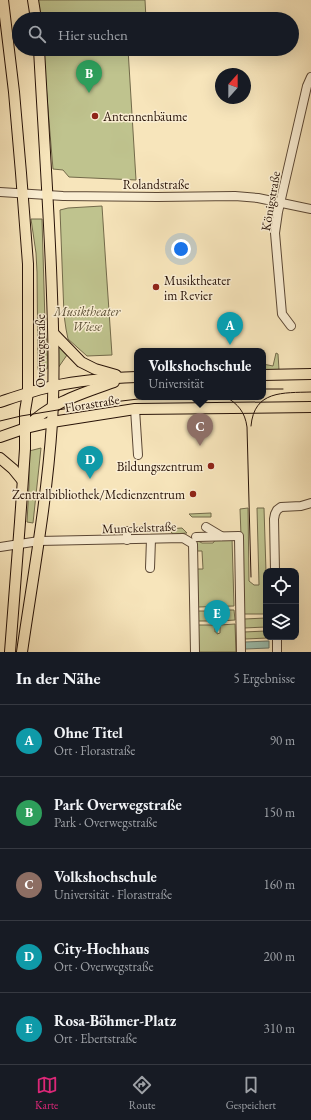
<!DOCTYPE html>
<html lang="de">
<meta charset="utf-8">
<style>
body{margin:0;font-family:"EB Garamond",serif;background:#20242c;color:#f1f3f6}
.controls{position:absolute;right:12px;bottom:12px;display:grid;overflow:hidden;border-radius:8px;box-shadow:0 4px 16px #0002}
.controls button{width:36px;height:36px;display:grid;place-items:center;padding:0;border:0;border-bottom:1px solid #363941;background:#171b24;color:#f1f3f6;font:20px sans-serif}
.compass{position:absolute;left:215px;top:68px;width:36px;height:36px;border-radius:50%;background:#171b24;box-shadow:0 4px 16px #0002;rotate:21deg}
.you{position:absolute;left:181px;top:249px;width:14px;height:14px;margin:-10px;border:3px solid #fff;border-radius:50%;background:#1a73e8;box-shadow:0 0 0 6px #1a73e833}
.badge{display:grid;place-items:center;width:26px;height:26px;border-radius:50%;background:#db2777;color:#fff;font-size:13px;font-weight:700}
.pin{position:absolute;translate:-50% -33px;filter:drop-shadow(0 1px 2px #0008)}
.pin::after{content:'';position:absolute;top:21px;width:14px;height:12px;background:inherit;clip-path:polygon(0 0,100% 0,50% 100%)}
.popup{position:absolute;left:134px;top:348px;width:132px;height:52px;box-sizing:border-box;display:grid;place-content:center;border-radius:8px;background:#171b24;filter:drop-shadow(0 1px 3px #0005);font-size:13px;white-space:nowrap;color:#9ea1a6}
.popup b{font-size:15px;color:#f1f3f6}
.popup::after{content:'';position:absolute;left:50%;top:100%;margin-left:-8px;border:8px solid transparent;border-top-color:#171b24}
.list{margin:0;padding:0;list-style:none}
h2{display:flex;justify-content:space-between;align-items:center;height:52px;margin:0;padding:0 16px;font-size:17px}
h2 small{font-size:13px;font-weight:400;color:#9ea1a6}
.list li{display:grid;grid-template-columns:26px 1fr auto;gap:12px;align-items:center;box-sizing:border-box;height:72px;padding:0 16px;border-top:1px solid #363941}
.list b{display:block;font-size:15px;white-space:nowrap}
.list p{margin:0;font-size:13px;white-space:nowrap;color:#9ea1a6}
.list em{font-size:13px;font-style:normal;color:#9ea1a6}
.icon{flex:none;width:22px;height:22px;fill:none;stroke:currentColor;stroke-width:2;stroke-linecap:round;stroke-linejoin:round}
.map{position:relative;flex:none;width:311px;height:652px;overflow:hidden}
.search{position:absolute;background:#171b24;box-shadow:0 4px 16px #0002;left:12px;right:12px;top:12px;height:44px;display:flex;align-items:center;gap:10px;box-sizing:border-box;padding:0 14px;border-radius:22px;color:#9ea1a6;font-size:15px}
.sheet{height:412px;background:#171b24}
nav{display:flex;justify-content:space-around;align-items:center;box-sizing:border-box;height:56px;border-top:1px solid #363941;background:#171b24;font-size:11px;color:#9ea1a6}
nav a{display:grid;justify-items:center;gap:2px}
nav .on{color:#db2777}
.map>svg:first-child{display:block}
.green{fill:#bfc38e;stroke:#736a4a}
.water{fill:#9dbfae;stroke:#6e7a6b}
.lines{fill:none;stroke-linecap:round;stroke-linejoin:round}
.minor-casing{stroke:#5b4734;stroke-width:10}
.major-casing{stroke:#271207;stroke-width:12}
.minor{stroke:#faeed3;stroke-width:8}
.major{stroke:#f7e5bb;stroke-width:10}
.tram{stroke:#271207;stroke-width:1}
.poi-dot{fill:#8f2418;stroke:#faeed3;stroke-width:1.5}
.labels{text-anchor:middle;stroke-width:3;stroke-linejoin:round;paint-order:stroke}
.poi-label{font-size:13px;fill:#271207;stroke:#faeed3;text-anchor:start}
.street-label{font-size:13px;fill:#271207;stroke:#faeed3}
.park-label{font-size:13px;font-style:italic;fill:#5c5036;stroke:#faeed3}
</style>
<div class="map">
<svg width="311" height="652" viewBox="0 0 311 652">
<rect width="100%" height="100%" fill="#f7e5bb"/>
<filter id="stains"><feTurbulence type="fractalNoise" baseFrequency=".005" numOctaves="4"/><feColorMatrix values="0 0 0 0 .2 0 0 0 0 .09 0 0 0 0 .02 0 0 0 .5 -.17"/></filter>
<radialGradient id="worn" r=".72"><stop offset=".6" stop-color="#630" stop-opacity="0"/><stop offset="1" stop-color="#630" stop-opacity=".3"/></radialGradient>
<g class="green">
<path d="M38 0H145L146 19H40Z"/>
<path d="M43 49H128L136 180 69 177 63 170 53 169Z"/>
<path d="M102 206 106 267 112 355 87 356 68 339 66 329 64 315 60 210 68 208Z"/>
<path d="M31 219H42L45 322 48 364 47 369 38 370 37 272 36 253Z"/>
<path d="M58 344 67 355 58 368Z"/>
<path d="M276 353 278 354 279 370H263V364L273 366Z"/>
<path d="M41 448 33 523 27 522 29 486V451Z"/>
<path d="M248 508 249 581 254 585H259L257 508H264L266 572V614H244L240 509Z"/>
<path d="M211 513V517H192L189 514Z"/>
<path d="M182 528 187 533 173 534 168 529Z"/>
<path d="M232 538 234 606 198 607 197 569H203L202 551H197L196 542 198 541 202 543H213L216 539Z"/>
<path d="M218 610H234L235 620 220 621Z"/>
<path d="M198 611H214L213 612 214 615 215 614 216 617 215 618 216 621H198Z"/>
<path d="M266 618V627L244 628V619Z"/>
<path d="M235 624 236 652H199L198 625H217V627L215 628V632H217V634L220 633V625Z"/>
<path d="M266 631V637H268V638L245 639 244 632Z"/>
</g>
<path class="water" d="M269 641V648L245 649V642Z"/>
<g class="lines">
<g class="minor-casing">
<g id="minor">
<path d="M0 192 63 196 157 197 235 196 258 198 311 209"/>
<path d="M291 326 282 314 275 233 278 212 307 86 311 77"/>
<path d="M135 409 138 455"/>
<path d="M206 527 221 536"/>
<path d="M196 537 239 536"/>
<path d="M239 538 241 652"/>
<path d="M127 540V531"/>
<path d="M0 547 39 541 183 538 193 544 195 652"/>
<path d="M150 568 151 539"/>
<path d="M275 571 274 519 275 514 277 510 281 507 301 506 311 503"/>
<path d="M277 637V652"/>
</g>
</g>
<g class="major-casing">
<g id="major">
<path d="M3 0 14 92 21 173 28 264V393L25 411V449L20 522 10 652"/>
<path d="M33 0 36 19"/>
<path d="M54 334 81 362 95 369 116 375"/>
<path d="M263 375 311 374"/>
<path d="M0 402C18 396 35 390 54 386 81 380 109 378 137 377"/>
<path d="M26 428C49 403 83 393 114 382"/>
<path d="M0 437 26 428 52 422 135 409 311 407"/>
<path d="M0 458 13 469 22 480"/>
<path d="M22 652C33 576 47 500 52 423 55 371 53 319 51 268 48 195 43 122 39 49"/>
</g>
</g>
<use href="#minor" class="minor"/>
<use href="#major" class="major"/>
<g class="tram">
<path d="M263 389H283"/>
<path d="M226 397C238 404 245 412 247 427L251 577"/>
<path d="M0 421 21 416 88 405 155 397"/>
<path d="M251 426C254 390 283 393 311 392"/>
</g>
</g>
<g class="poi-dot">
<circle cx="95" cy="116" r="4"/>
<circle cx="156" cy="287" r="4"/>
<circle cx="211" cy="466" r="4"/>
<circle cx="193" cy="494" r="4"/>
</g>
<g class="labels">
<g class="poi-label">
<text x="103" y="121">Antennenbäume</text>
<text x="164" y="285">Musiktheater<tspan x="164" dy="15">im Revier</tspan></text>
<text x="203" y="471" text-anchor="end">Bildungszentrum</text>
<text x="185" y="499" text-anchor="end">Zentralbibliothek/Medienzentrum</text>
</g>
<g class="street-label">
<text x="156" y="189">Rolandstraße</text>
<text transform="translate(270 201) rotate(-80)" y="5">Königstraße</text>
<text transform="translate(40 351) rotate(-90)" y="5">Overwegstraße</text>
<text transform="translate(92 403) rotate(-9)" y="5">Florastraße</text>
<text transform="translate(139 527) rotate(-2)" y="5">Munckelstraße</text>
</g>
<g class="park-label">
<text x="87" y="316">Musiktheater<tspan x="87" dy="15">Wiese</tspan></text>
</g>
</g>
<rect width="100%" height="100%" filter="url(#stains)"/>
<rect width="100%" height="100%" fill="url(#worn)"/>
</svg>
<div class="controls">
<button><svg class="icon" aria-label="locate" viewBox="0 0 24 24"><circle cx="12" cy="12" r="6"/><path d="M12 2v4M12 18v4M2 12h4M18 12h4"/></svg></button>
<button><svg class="icon" aria-label="layers" viewBox="0 0 24 24"><path d="M12 4l9 5-9 5-9-5zM3 14l9 5 9-5"/></svg></button>
</div>
<svg class="compass" viewBox="-18 -18 36 36"><path d="M0-13l5 13h-10z" fill="#e53935"/><path d="M0 13l5-13h-10z" fill="#9ea1a6"/></svg>
<div class="you"></div>
<div class="pin badge" style="left:230px;top:345px;background:#0f9aa8">A</div>
<div class="pin badge" style="left:89px;top:93px;background:#2e9e5b">B</div>
<div class="pin badge" style="left:200px;top:446px;background:#8d6e63">C</div>
<div class="popup"><b>Volkshochschule</b>Universität</div>
<div class="pin badge" style="left:90px;top:479px;background:#0f9aa8">D</div>
<div class="pin badge" style="left:217px;top:633px;background:#0f9aa8">E</div>
<div class="search"><svg class="icon" aria-label="search" viewBox="0 0 24 24"><circle cx="10" cy="10" r="6"/><path d="M15 15l6 6"/></svg>Hier suchen</div>
</div>
<section class="sheet">
<h2>In der Nähe<small>5 Ergebnisse</small></h2>
<ul class="list">
<li><span class="badge" style="background:#0f9aa8">A</span><div><b>Ohne Titel</b><p>Ort · Florastraße</p></div><em>90 m</em></li>
<li><span class="badge" style="background:#2e9e5b">B</span><div><b>Park Overwegstraße</b><p>Park · Overwegstraße</p></div><em>150 m</em></li>
<li><span class="badge" style="background:#8d6e63">C</span><div><b>Volkshochschule</b><p>Universität · Florastraße</p></div><em>160 m</em></li>
<li><span class="badge" style="background:#0f9aa8">D</span><div><b>City-Hochhaus</b><p>Ort · Overwegstraße</p></div><em>200 m</em></li>
<li><span class="badge" style="background:#0f9aa8">E</span><div><b>Rosa-Böhmer-Platz</b><p>Ort · Ebertstraße</p></div><em>310 m</em></li>
</ul>
</section>
<nav>
<a class="on"><svg class="icon" aria-label="map" viewBox="0 0 24 24"><path d="M3 6l6-2 6 2 6-2v14l-6 2-6-2-6 2zM9 4v14M15 6v14"/></svg>Karte</a>
<a><svg class="icon" aria-label="directions" viewBox="0 0 24 24"><path d="M12 3l9 9-9 9-9-9zM9 14v-3h6M13 9l2 2-2 2"/></svg>Route</a>
<a><svg class="icon" aria-label="saved" viewBox="0 0 24 24"><path d="M7 4h10v16l-5-4-5 4z"/></svg>Gespeichert</a>
</nav>
